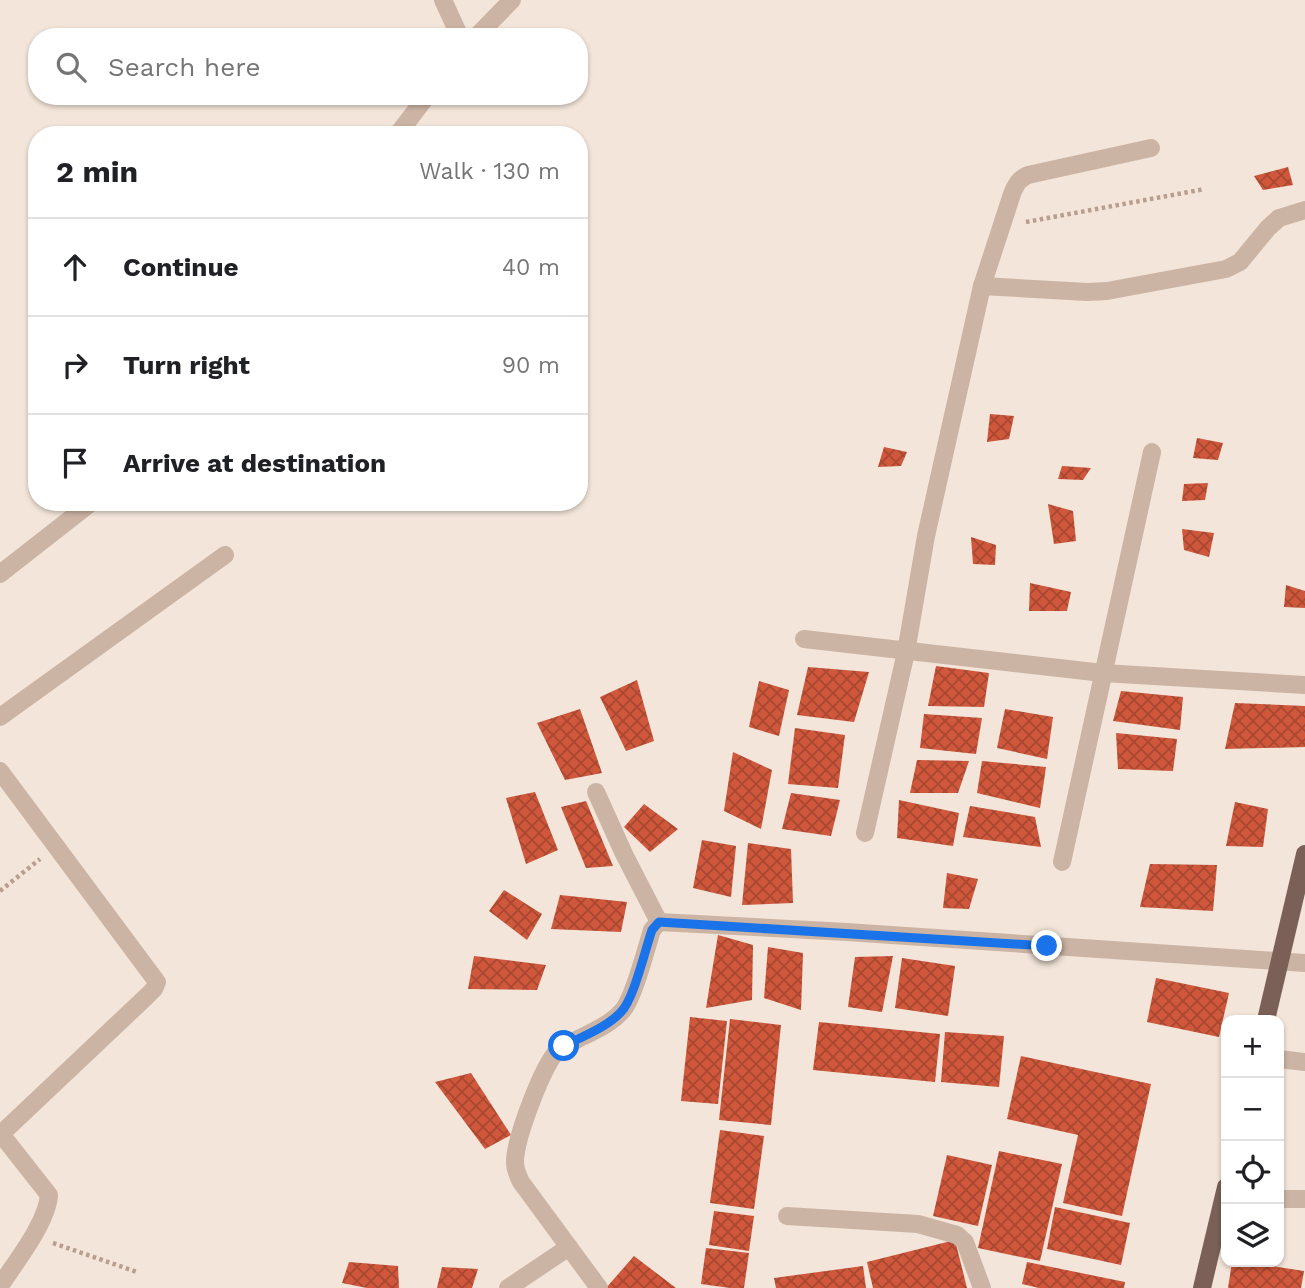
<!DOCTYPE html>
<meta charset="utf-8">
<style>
body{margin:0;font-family:"Work Sans",sans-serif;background:#f2f2f2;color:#202124}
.controls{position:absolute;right:21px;bottom:21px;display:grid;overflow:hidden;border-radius:14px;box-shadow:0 2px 5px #0004}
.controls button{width:63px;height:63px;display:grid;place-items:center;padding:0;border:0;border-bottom:2px solid #e0e0e0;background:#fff;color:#202124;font:35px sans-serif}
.stop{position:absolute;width:21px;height:21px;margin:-16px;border:5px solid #1a73e8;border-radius:50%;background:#fff}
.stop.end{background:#1a73e8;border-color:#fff;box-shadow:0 2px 7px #0008}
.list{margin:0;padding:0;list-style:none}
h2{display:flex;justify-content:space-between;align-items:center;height:91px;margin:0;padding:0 28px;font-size:30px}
h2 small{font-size:23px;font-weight:400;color:#757577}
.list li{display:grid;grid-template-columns:46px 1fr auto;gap:21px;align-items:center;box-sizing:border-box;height:98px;padding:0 28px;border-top:2px solid #e0e0e0}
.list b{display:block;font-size:26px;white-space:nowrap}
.list em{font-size:23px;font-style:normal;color:#757577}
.icon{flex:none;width:38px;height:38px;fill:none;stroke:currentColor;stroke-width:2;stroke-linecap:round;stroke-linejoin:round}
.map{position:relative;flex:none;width:1305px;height:1288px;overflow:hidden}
.search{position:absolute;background:#fff;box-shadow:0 2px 5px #0004;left:28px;top:28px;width:560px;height:77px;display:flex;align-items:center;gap:18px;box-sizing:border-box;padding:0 24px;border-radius:28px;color:#757577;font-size:26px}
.panel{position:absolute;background:#fff;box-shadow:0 2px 5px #0004;left:28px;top:126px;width:560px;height:385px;border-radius:28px}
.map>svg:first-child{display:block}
.building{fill:url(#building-cross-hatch)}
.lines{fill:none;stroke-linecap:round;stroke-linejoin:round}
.path{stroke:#b89e8e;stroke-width:4.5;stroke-dasharray:3.5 3.5;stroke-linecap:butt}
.minor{stroke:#ccb4a4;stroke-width:18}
.tertiary{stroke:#ccb4a4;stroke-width:18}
.primary{stroke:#7a6056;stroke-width:18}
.route{stroke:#1a73e8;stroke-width:9}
</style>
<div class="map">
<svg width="1305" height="1288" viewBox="0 0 1305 1288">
<defs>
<pattern id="building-cross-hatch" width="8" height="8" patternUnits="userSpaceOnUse" patternTransform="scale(1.75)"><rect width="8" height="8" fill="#cf573b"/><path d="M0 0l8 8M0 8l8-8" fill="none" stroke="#a94831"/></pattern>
</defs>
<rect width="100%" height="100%" fill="#f3e5d9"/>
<g class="building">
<path d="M1288 167 1293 185 1263 190 1254 176Z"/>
<path d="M990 414 1014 416 1009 439 987 442Z"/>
<path d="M1197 438 1223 443 1218 460 1193 458Z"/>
<path d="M884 447 907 452 901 466 878 467Z"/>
<path d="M1062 466 1091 468 1083 480 1058 479Z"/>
<path d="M1208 483 1205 500 1182 501 1184 484Z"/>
<path d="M1048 504 1073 511 1076 541 1054 544Z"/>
<path d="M1182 529 1214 533 1209 557 1184 550Z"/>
<path d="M971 537 996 545 995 565 973 564Z"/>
<path d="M1030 583 1071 592 1067 611H1029Z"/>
<path d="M1286 585 1305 591V608L1284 607Z"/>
<path d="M936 666 989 673 984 707 928 706Z"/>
<path d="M808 667 869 672 854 722 797 715Z"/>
<path d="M637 680 654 741 626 751 600 697Z"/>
<path d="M759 681 789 690 779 736 749 727Z"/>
<path d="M1121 691 1183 697 1180 730 1113 721Z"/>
<path d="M1235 703 1305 706V747L1225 749Z"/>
<path d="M580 709 602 773 565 780 537 723Z"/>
<path d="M1005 709 1053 717 1047 759 997 748Z"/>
<path d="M924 714 982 718 976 754 920 748Z"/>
<path d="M795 728 845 735 838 788 788 784Z"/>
<path d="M1116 733 1177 739 1173 771 1118 769Z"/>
<path d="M733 752 772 770 761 829 724 811Z"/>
<path d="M917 760 969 761 958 793H910Z"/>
<path d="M982 761 1046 767 1040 808 977 793Z"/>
<path d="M535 792 558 850 526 864 506 798Z"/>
<path d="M791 793 840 800 831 836 782 829Z"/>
<path d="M899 800 959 813 953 846 897 838Z"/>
<path d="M586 801 613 866 586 868 561 807Z"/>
<path d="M1235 802 1268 809 1263 847 1226 846Z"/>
<path d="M644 804 678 829 650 852 624 827Z"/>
<path d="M970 806 1035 817 1041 847 963 837Z"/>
<path d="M702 840 736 846 731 897 693 888Z"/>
<path d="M748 843 791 849 793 903 742 905Z"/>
<path d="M1150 864 1217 865 1213 911 1140 907Z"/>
<path d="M947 873 978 879 969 909 943 908Z"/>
<path d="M504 890 542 914 527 940 489 911Z"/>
<path d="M560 895 627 902 621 932 551 929Z"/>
<path d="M718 935 753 945 752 1000 706 1008Z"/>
<path d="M768 947 803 953 801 1010 764 998Z"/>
<path d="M474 956 546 965 537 990 468 989Z"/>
<path d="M893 956 882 1012 848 1007 855 957Z"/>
<path d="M902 958 955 966 948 1016 895 1008Z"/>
<path d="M1156 978 1229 993 1219 1037 1147 1022Z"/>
<path d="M690 1017 727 1021 718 1104 681 1101Z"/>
<path d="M730 1019 781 1025 771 1125 719 1120Z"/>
<path d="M819 1022 940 1034 935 1082 813 1070Z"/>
<path d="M945 1032 1004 1036 999 1087 941 1082Z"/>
<path d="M1021 1056 1151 1084 1122 1216 1063 1203 1078 1135 1007 1119Z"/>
<path d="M471 1073 511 1135 485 1149 435 1082Z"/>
<path d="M720 1130 764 1136 754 1209 710 1203Z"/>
<path d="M999 1151 1062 1164 1040 1261 978 1248Z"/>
<path d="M947 1155 992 1165 978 1226 933 1216Z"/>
<path d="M1055 1207 1130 1223 1121 1265 1047 1249Z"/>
<path d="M714 1211 754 1216 749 1251 709 1245Z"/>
<path d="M955 1240 967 1288H873L867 1262Z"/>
<path d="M706 1248 749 1253 744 1288H730L701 1284Z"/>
<path d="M634 1256 676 1288H606Z"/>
<path d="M349 1262 398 1266 399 1288H367L342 1283Z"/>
<path d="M1027 1262 1125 1282 1124 1288H1039L1022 1284Z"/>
<path d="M1232 1262H1246L1304 1271 1301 1288H1228Z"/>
<path d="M863 1266 866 1288H776L774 1278Z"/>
<path d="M442 1267 478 1269 472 1288H437Z"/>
</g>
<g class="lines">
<g class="path">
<path d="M1026 222 1205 189"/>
<path d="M0 891 40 859"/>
<path d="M53 1243 137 1272"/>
</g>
<g class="minor">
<path d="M443 0 460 37"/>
<path d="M982 286 1087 292 1107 291 1226 269 1240 262 1268 228 1279 218 1305 210"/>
<path d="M804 639 1103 673 1305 685"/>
<path d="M0 717 225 555"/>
<path d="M0 771 157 982 154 989 147 996 0 1135"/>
<path d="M596 792 624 854 659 922"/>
<path d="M865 833 906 652 926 536 982 286 1012 194C1016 184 1019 179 1028 175L1151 148"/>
<path d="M1062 862 1152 452"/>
<path d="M1279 1059 1305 1062"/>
<path d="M1279 1199H1305"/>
<path d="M787 1216 918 1224 957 1235 965 1242 982 1288"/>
<path d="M0 1286C15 1263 47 1223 49 1195L1 1134"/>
<path d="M508 1288 569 1247"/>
<path d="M599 1288 521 1182C518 1176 515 1169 515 1162 515 1139 543 1064 559 1049 565 1044 572 1042 578 1039 594 1031 611 1024 623 1010 634 997 646 949 652 930L659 922 847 932 1305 963"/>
</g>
<g class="tertiary">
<path d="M476 37 512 0"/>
<path d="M397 135 427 96"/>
<path d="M0 574 92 502"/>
</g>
<g class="primary">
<path d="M1266 1020 1305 854"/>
<path d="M1202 1288 1226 1187"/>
</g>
</g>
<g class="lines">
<path class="route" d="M564 1046C583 1036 606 1028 621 1012 634 999 645 950 652 930L659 922 1047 946"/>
</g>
</svg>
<div class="controls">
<button>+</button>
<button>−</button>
<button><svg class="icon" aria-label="locate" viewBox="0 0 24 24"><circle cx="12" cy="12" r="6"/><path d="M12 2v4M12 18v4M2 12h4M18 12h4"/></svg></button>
<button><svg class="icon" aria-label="layers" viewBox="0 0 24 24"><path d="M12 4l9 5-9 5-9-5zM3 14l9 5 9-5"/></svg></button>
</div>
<div class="stop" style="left:564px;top:1046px"></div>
<div class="stop end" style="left:1047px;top:946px"></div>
<div class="search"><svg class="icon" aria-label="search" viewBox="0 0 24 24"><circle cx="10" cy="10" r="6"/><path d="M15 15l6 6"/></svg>Search here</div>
<section class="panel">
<h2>2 min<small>Walk · 130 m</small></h2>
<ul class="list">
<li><svg class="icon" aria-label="ahead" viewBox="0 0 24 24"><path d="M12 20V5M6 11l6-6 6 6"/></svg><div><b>Continue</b></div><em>40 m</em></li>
<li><svg class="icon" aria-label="right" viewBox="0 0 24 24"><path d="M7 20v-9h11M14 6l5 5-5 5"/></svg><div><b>Turn right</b></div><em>90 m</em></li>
<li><svg class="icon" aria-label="arrive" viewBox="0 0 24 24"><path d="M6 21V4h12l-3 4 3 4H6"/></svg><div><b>Arrive at destination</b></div></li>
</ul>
</section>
</div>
